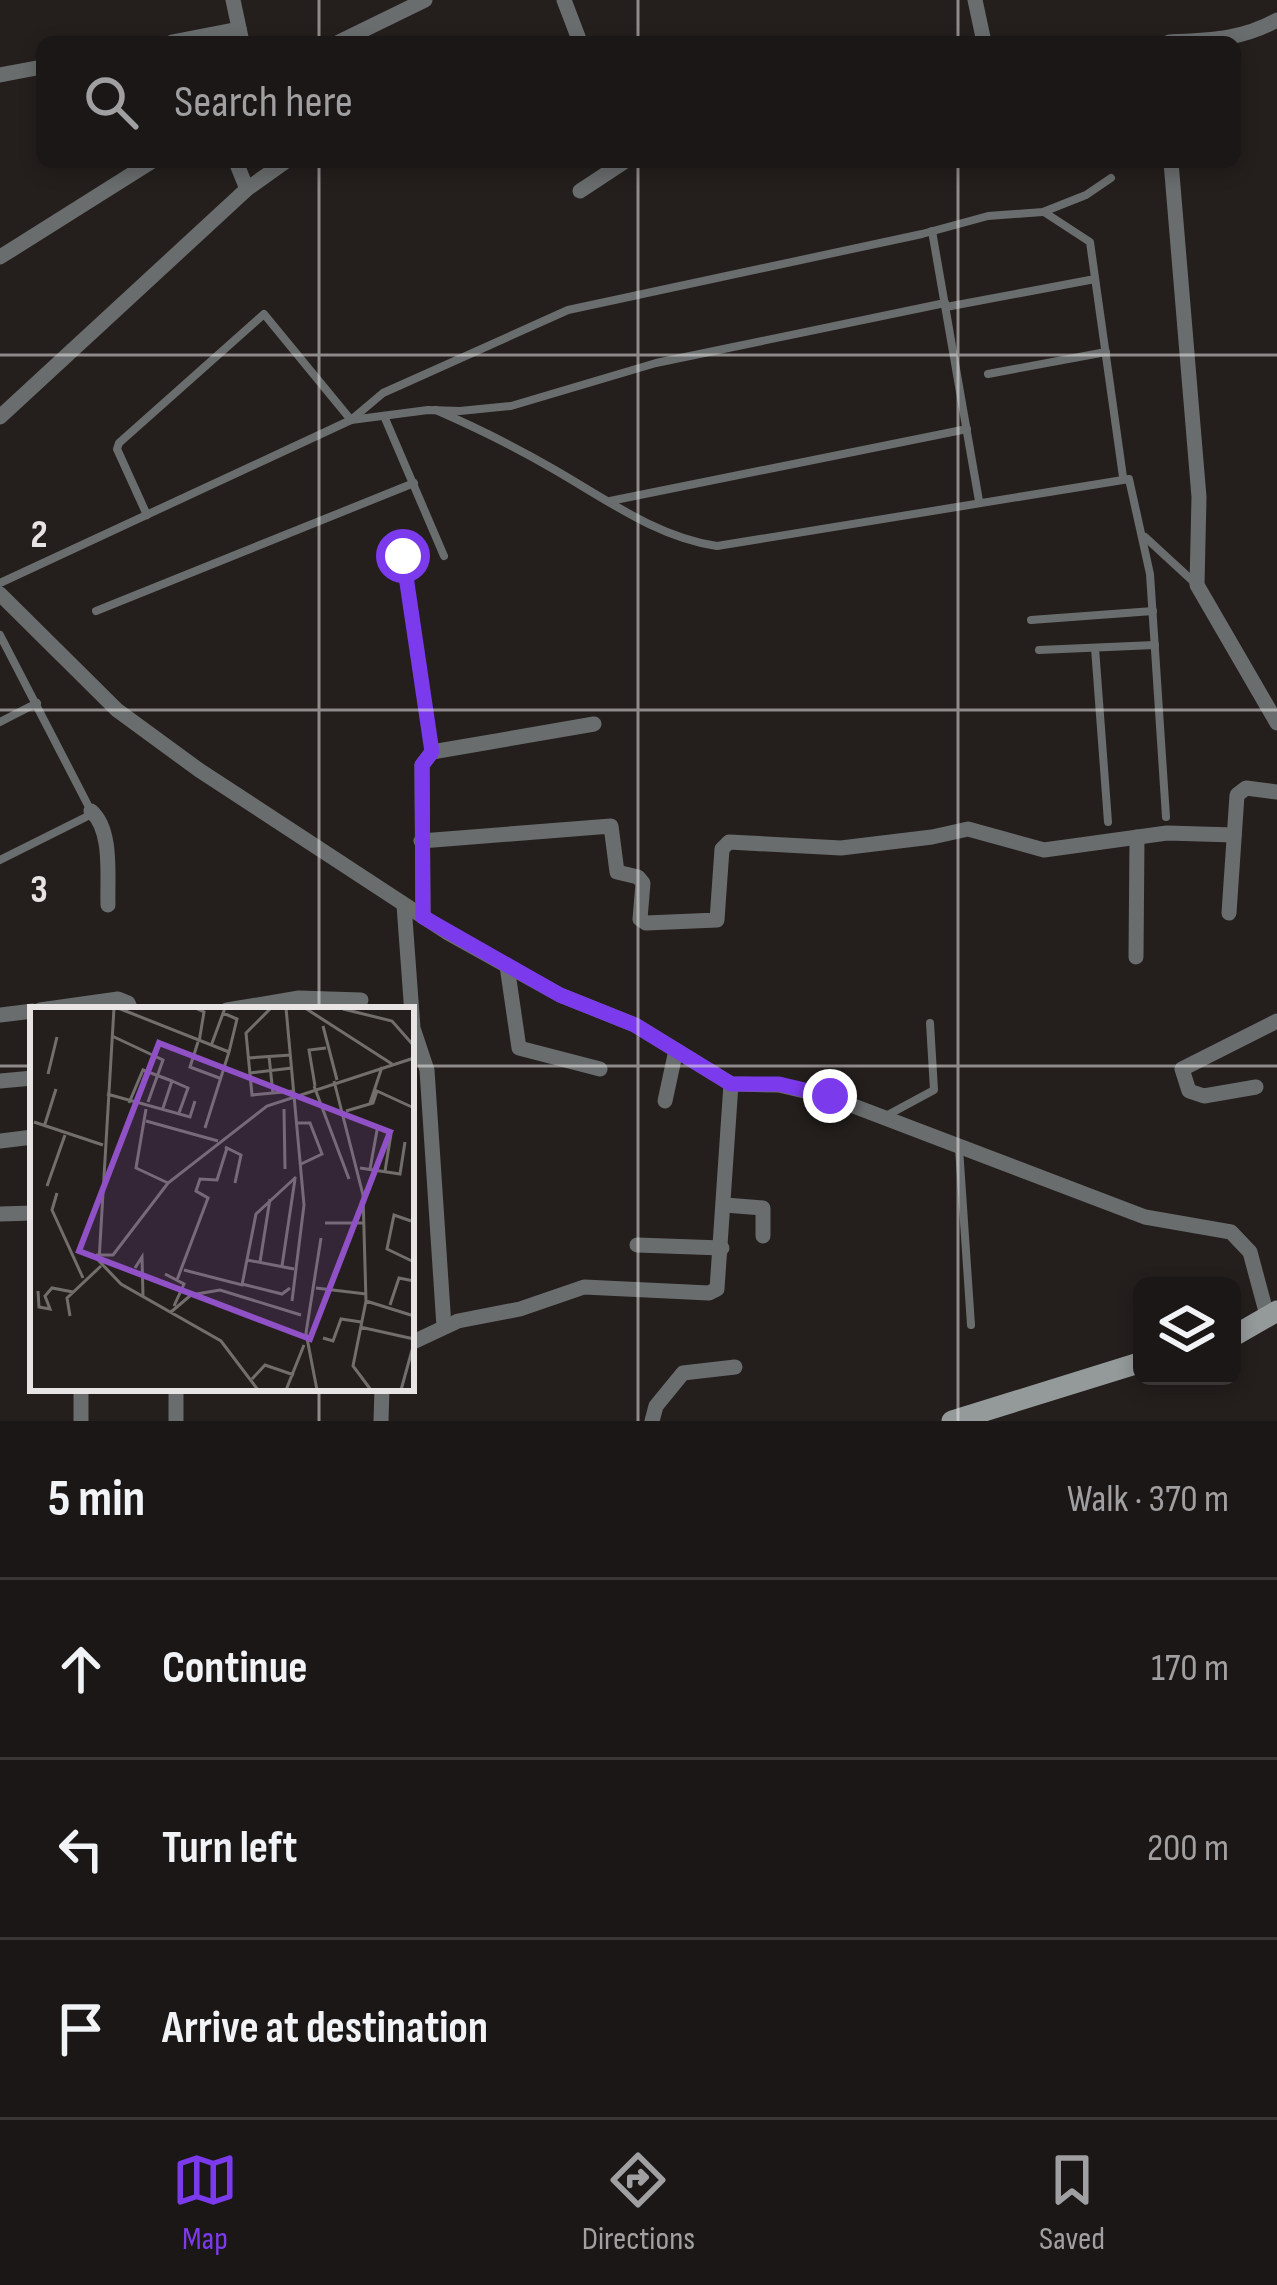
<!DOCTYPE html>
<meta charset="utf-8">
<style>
body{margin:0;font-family:"Sofia Sans Condensed",sans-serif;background:#282423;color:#f1f3f6}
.controls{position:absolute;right:36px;bottom:36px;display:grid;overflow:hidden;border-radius:18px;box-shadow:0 6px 18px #0003}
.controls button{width:108px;height:108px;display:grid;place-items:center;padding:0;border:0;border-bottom:3px solid #393635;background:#1b1716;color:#f1f3f6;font:60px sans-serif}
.stop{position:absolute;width:36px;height:36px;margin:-27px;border:9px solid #7c3aed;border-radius:50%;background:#fff}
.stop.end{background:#7c3aed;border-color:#fff;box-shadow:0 3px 12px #0008}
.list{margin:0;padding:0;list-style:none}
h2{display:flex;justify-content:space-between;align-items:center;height:156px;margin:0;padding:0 48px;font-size:51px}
h2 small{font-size:39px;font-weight:400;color:#a09fa1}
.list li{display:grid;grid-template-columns:78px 1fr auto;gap:36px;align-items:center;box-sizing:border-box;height:180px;padding:0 48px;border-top:3px solid #393635}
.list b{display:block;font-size:45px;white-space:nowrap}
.list em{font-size:39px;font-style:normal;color:#a09fa1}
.icon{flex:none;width:66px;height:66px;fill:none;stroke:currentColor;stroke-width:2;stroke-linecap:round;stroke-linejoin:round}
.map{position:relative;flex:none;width:1277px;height:1421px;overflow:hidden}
.search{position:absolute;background:#1b1716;box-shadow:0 6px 18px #0003;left:36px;right:36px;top:36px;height:132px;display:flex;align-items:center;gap:30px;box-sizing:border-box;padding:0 42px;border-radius:18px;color:#a09fa1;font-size:45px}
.sheet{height:696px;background:#1b1716}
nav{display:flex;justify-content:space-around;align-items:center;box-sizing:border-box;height:168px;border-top:3px solid #393635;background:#1b1716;font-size:33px;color:#a09fa1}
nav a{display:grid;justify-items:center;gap:6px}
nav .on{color:#7c3aed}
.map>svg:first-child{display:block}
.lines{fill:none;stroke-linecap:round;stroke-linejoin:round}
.lane{stroke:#6a6d6d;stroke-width:8}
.street{stroke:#6a6d6d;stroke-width:15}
.secondary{stroke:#94999a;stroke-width:21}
.route{stroke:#7c3aed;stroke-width:15}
.grid{fill:none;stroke:#e7e4e3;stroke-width:3;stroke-opacity:0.55}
.inset-road{fill:none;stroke:#726e6c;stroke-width:3}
.view{fill:#9151c6;fill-opacity:0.15;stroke:#9151c6;stroke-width:6}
.inset-edge{fill:none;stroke:#e7e4e3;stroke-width:6}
.grid-label{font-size:39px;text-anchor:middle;font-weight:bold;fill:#e7e4e3;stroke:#241f1d;stroke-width:9;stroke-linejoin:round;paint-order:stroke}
</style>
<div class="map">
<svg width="1277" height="1421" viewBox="0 0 1277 1421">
<rect width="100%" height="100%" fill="#241f1d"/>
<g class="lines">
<g class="lane">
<path d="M1044 212 1090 242 1123 477"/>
<path d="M932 231 979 501"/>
<path d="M946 307 1095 279"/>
<path d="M988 374 1106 352"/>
<path d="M436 410C477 428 516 447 555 470 607 500 657 537 717 546L1129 479 1150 574 1166 817"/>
<path d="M384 416 444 556"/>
<path d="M610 501 967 429"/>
<path d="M147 515 117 449 119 443 264 314 351 420 428 410 460 411 511 406 656 363 945 303"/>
<path d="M1145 537 1196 584"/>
<path d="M403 556 432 750"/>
<path d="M0 583 351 420 383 393 568 310 922 234 988 216 1043 212 1086 195 1111 178"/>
<path d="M96 611 414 483"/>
<path d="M1031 620 1153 611"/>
<path d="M0 635 91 811 86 817 0 860"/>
<path d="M1095 648 1108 822"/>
<path d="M1039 650 1155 645"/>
<path d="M0 722 37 703"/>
<path d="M884 1117 934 1090 930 1023"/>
<path d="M959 1148 971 1325"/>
</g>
<g class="street">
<path d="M233 0 242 42"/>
<path d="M564 0 580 42"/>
<path d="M975 0 984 42"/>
<path d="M172 42 239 29"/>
<path d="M339 42 425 0"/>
<path d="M1169 42C1209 40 1241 40 1277 20"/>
<path d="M0 75 42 67"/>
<path d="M236 162 247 189"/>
<path d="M1171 162 1199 497 1197 585 1277 723"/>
<path d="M580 191 624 162"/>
<path d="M0 257 151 162"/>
<path d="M0 417 247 189 285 162"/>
<path d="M0 594 117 710 199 770 448 933 560 995 635 1025 731 1084 779 1085 830 1097 1145 1217 1231 1232 1250 1252 1268 1319"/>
<path d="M91 811C113 830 107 877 108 905"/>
<path d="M421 841 611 826 617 872 638 877 643 883 640 919 646 923 717 920 722 849 729 842 841 848 932 837 968 829 1044 850 1167 833 1234 835"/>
<path d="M404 905 413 1028 427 1070 444 1327"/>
<path d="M1229 913 1237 795 1246 788 1277 792"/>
<path d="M423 917 422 765 432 752 594 724"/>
<path d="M1136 957 1137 837"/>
<path d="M507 966 519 1048 600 1069"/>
<path d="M40 1010 118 999 128 1003 131 1010"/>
<path d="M227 1010 299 998 361 1000"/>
<path d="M0 1015 33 1011"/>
<path d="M0 1081 33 1078"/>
<path d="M1256 1087 1204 1096 1189 1091 1182 1069 1277 1021"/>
<path d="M665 1101 676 1050"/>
<path d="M0 1141 33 1137"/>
<path d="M725 1205 763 1208V1236"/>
<path d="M0 1214 33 1213"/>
<path d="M637 1245 722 1248"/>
<path d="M411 1343 458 1321 520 1309 584 1287 709 1293 717 1289 731 1084"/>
<path d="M81 1388V1421"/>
<path d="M176 1421V1388"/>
<path d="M381 1421 382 1388"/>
<path d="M652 1421 656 1406 683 1373 735 1367"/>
</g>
<g class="secondary">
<path d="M1232 1337 1277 1311"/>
<path d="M952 1421 1142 1362"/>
</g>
</g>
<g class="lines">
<path class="route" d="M403 556 432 752 422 765 423 917 560 995 635 1025 731 1084H779L830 1096"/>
</g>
<path class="grid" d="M319 0V42M638 0V42M958 0V42M319 162V1010M638 162V1421M958 162V1421M0 355H1277M0 710H1277M0 1066H33M411 1066H1277M319 1388V1421"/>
<g transform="translate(30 1007)">
<rect width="384" height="384" fill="#241f1d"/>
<path class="inset-road" d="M84 1 69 254 91 277 191 334 228 383M88 1 199 45 175 121M165 1 174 5 169 35M241 1 216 26 222 88 264 84M256 1 274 198 262 294M275 1 362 57M313 2 362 14 384 39M193 6 207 12 199 45M293 19 307 73M82 29 133 53 118 95M168 35 160 60 192 72M181 39 195 1M239 49 243 87M218 51 261 48M220 66 262 61M18 67 27 30M142 74 158 81 149 106M304 74 333 188 336 294 323 359 341 383M284 79 319 172M285 79 279 43 296 41M77 87 160 110 165 94M99 96 113 63 142 74 133 101M340 96 352 60M116 102 106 161 138 176M254 102 255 162M316 104 343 96 347 84 384 101M116 114 188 134M4 115 73 138M267 116H280L292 147 269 158M14 120 26 82M195 140 211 148 205 176M330 161 370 167 375 135M340 162 348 118M355 164 361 127M17 179 35 128M27 186 22 203 53 271M381 214 364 208 357 242 384 255M295 216H335M66 248H83L138 176 237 99 384 51M217 253 264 262M230 255 240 192M252 259 265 172M105 261 112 250 113 289M154 263 212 278 226 207 266 170M135 267 154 277 144 299M147 273 178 191 166 184 170 172 187 173 197 141M212 277 252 287 260 281M286 281 336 287M8 284 9 300 20 302 15 289 22 281 43 285M336 294 384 309M360 298 369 271 384 274M141 305 161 288 190 283 271 308M40 309 37 291 71 259M330 320 384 332M293 331 303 334 311 312 331 315M222 372 235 358 264 368M256 383 274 338M287 383 276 326 291 231M371 383 384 336"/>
<path class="view" d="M129 36 360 125 280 332 49 244Z"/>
<rect width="384" height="384" class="inset-edge"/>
</g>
<g class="grid-label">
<text x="39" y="547">2</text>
<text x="39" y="902">3</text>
</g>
</svg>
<div class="controls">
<button><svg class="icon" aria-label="layers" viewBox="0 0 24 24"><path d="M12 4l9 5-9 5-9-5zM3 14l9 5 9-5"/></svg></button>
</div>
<div class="stop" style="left:403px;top:556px"></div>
<div class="stop end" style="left:830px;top:1096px"></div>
<div class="search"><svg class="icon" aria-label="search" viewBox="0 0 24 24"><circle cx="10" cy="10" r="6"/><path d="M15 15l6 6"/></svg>Search here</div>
</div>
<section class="sheet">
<h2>5 min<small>Walk · 370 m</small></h2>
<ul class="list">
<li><svg class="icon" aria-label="ahead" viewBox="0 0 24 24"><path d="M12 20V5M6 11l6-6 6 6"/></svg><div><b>Continue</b></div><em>170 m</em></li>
<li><svg class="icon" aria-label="left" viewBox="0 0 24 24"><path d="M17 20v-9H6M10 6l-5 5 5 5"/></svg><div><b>Turn left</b></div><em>200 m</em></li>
<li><svg class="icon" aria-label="arrive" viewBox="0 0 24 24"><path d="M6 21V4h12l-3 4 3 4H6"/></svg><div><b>Arrive at destination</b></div></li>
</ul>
</section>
<nav>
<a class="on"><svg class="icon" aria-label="map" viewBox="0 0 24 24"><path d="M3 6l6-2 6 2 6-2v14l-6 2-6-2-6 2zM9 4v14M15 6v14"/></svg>Map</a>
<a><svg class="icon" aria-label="directions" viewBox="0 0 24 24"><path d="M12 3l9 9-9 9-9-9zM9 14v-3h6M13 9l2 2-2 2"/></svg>Directions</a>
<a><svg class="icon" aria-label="saved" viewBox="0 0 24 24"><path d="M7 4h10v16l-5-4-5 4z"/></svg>Saved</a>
</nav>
